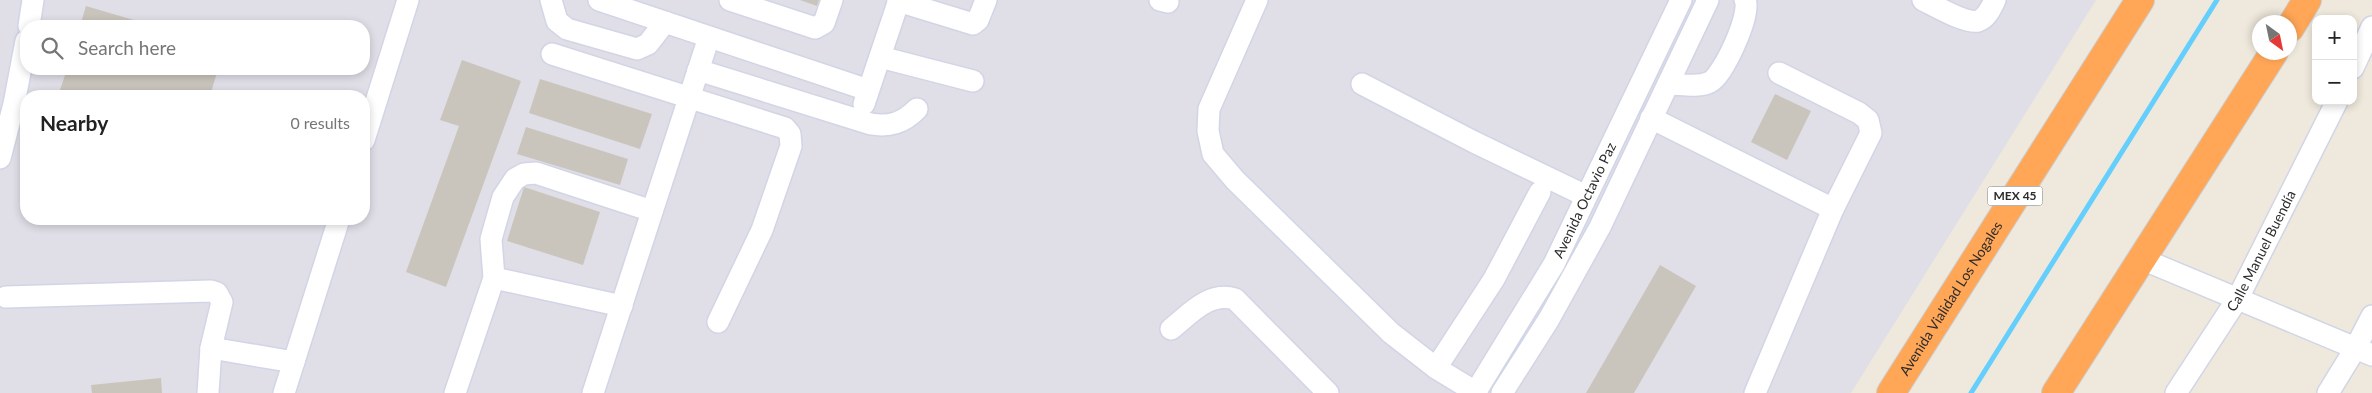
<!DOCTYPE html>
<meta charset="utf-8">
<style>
body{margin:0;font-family:Lato,sans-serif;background:#f2f2f2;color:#222}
.controls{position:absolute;right:15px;top:15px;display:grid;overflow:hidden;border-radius:10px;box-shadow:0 2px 8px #0003}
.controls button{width:45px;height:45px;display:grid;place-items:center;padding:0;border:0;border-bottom:1px solid #e0e0e0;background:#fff;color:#222;font:25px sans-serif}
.compass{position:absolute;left:2252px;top:15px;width:45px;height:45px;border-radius:50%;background:#fff;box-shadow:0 2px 8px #0003;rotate:147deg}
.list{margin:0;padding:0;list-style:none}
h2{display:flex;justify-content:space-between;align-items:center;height:65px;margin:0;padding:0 20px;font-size:21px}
h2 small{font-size:16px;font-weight:400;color:#767676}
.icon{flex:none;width:28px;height:28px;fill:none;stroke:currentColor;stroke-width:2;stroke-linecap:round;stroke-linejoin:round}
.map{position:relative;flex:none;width:2372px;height:393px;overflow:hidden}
.search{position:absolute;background:#fff;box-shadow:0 2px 8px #0003;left:20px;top:20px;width:350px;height:55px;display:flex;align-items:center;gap:12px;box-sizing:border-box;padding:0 18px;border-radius:20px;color:#767676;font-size:19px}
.panel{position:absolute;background:#fff;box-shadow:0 2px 8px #0003;left:20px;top:90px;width:350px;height:135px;border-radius:20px}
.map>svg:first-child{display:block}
.industrial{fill:#e0dee7;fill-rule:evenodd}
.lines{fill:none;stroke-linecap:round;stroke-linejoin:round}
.stream{stroke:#64cffc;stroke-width:5}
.building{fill:#cac5bc}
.minor-casing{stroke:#d1d5e6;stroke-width:24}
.highway-casing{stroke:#ccc;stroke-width:30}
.minor{stroke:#fff;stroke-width:21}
.highway{stroke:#ffa657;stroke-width:28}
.labels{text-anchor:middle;stroke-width:4.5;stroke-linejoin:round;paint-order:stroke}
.shield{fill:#fff;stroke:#6b6b6b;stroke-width:1}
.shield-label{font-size:12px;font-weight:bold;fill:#2c2c2c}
.street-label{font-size:14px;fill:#2c2c2c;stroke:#fff}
</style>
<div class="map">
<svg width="2372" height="393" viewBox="0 0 2372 393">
<rect width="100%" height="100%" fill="#efe8dc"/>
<path class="industrial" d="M0 0H2096L1851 393H0ZM26 26H364V69H26ZM26 96H364V219H26Z"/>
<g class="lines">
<path class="stream" d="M1971 393 2217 0"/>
</g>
<g class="building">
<path d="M800 0H819L817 6Z"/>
<path d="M86 6 154 26H80Z"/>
<path d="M462 60 521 81 446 287 406 272 459 126 440 120Z"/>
<path d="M67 69H218L210 96H58Z"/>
<path d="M540 79 652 114 640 149 529 113Z"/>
<path d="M1775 94 1811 111 1787 160 1751 142Z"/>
<path d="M526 127 628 159 620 185 517 154Z"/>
<path d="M524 187 600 212 583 265 507 241Z"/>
<path d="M1660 265 1696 286 1634 393H1586Z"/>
<path d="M161 378 162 393H92L91 385Z"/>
</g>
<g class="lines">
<g class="minor-casing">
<g id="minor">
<path d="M551 0 557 21 567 29 637 49 648 44 665 22"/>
<path d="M599 0 868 90"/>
<path d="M730 0 815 28 824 23 832 0"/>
<path d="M1160 0 1168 2"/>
<path d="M1257 0 1209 109 1208 131 1213 154 1235 180 1391 333 1436 368 1477 393"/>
<path d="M1923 0C1935 6 1966 24 1978 21 1987 18 1991 8 1995 0"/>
<path d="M898 1 973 24 978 20 986 0"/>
<path d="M29 26 33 0"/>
<path d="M552 54 785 128 790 134 791 146 762 230 718 322"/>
<path d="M880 57 973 81"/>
<path d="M2353 68 2372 27"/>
<path d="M698 70 871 124C890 127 903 123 917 109"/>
<path d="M1362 84 1474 142 1586 196"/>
<path d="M1668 84C1680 84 1699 88 1710 82 1723 76 1752 13 1745 0"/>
<path d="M864 104 899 0"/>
<path d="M1651 118 1833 209"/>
<path d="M364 140 408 0"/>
<path d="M0 158 14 104 26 41"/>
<path d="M2142 259 2372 355"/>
<path d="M494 278 622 306"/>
<path d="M6 297 211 291 217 293 222 302 211 348 294 362"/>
<path d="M1171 329C1190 314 1209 291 1235 299L1328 393"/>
<path d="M1436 368 1494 279 1540 192"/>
<path d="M208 393 211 348"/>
<path d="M284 393 339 219"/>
<path d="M455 393 494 278 491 239 503 197 515 179 524 174 536 173 652 211"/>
<path d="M593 393 709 37"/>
<path id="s1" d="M1475 393 1554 264 1681 0"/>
<path d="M1502 393 1549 319 1600 227 1708 0"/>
<path d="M1755 393 1833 209 1871 133 1868 120 1859 113 1779 73"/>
<path id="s2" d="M2176 393 2238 298 2337 101"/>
<path d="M2328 393 2355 349 2372 316"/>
</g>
</g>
<g class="highway-casing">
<g id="highway">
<path d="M2290 28 2307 0"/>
<path id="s3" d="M1891 393 2140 0"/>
<path d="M2056 393 2274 52"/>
</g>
</g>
<use href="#minor" class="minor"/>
<use href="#highway" class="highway"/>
</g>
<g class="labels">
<rect class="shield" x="1987.5" y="186.5" width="55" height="19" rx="4"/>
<g class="shield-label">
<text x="2015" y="200">MEX 45</text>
</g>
<g class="street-label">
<text dy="5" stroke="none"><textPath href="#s1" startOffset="222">Avenida Octavio Paz</textPath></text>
<text dy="5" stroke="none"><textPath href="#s2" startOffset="166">Calle Manuel Buendía</textPath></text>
<text dy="5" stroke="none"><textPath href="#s3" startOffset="112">Avenida Vialidad Los Nogales</textPath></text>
</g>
</g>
</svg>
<div class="controls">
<button>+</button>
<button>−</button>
</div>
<svg class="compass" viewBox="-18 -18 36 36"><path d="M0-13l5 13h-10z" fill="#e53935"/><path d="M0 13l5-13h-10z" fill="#767676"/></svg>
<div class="search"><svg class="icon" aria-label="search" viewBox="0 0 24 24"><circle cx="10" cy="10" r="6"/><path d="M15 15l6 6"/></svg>Search here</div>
<section class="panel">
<h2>Nearby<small>0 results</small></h2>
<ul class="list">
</ul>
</section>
</div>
